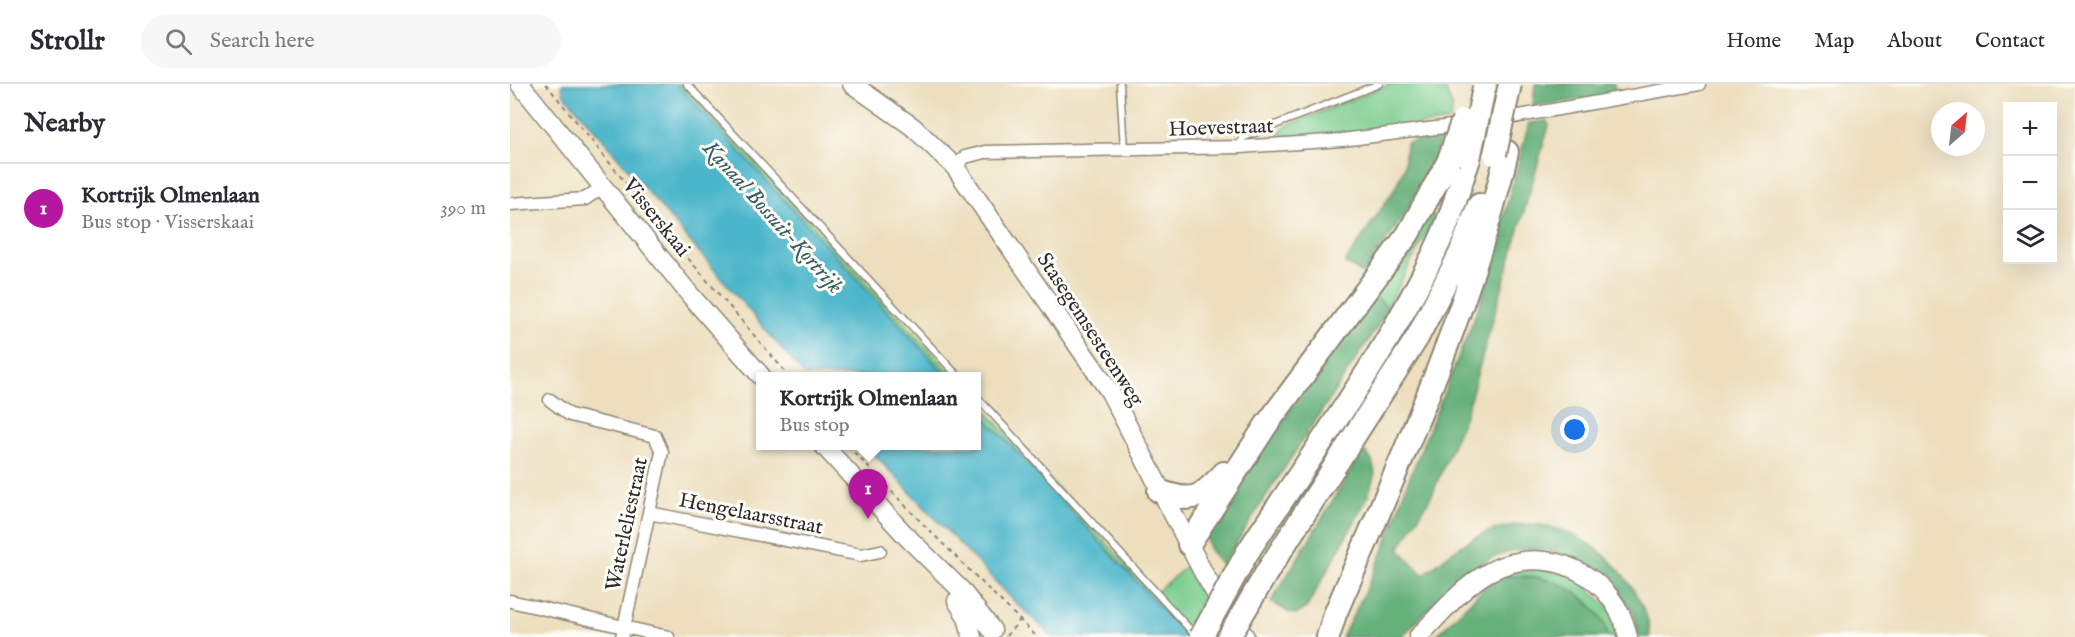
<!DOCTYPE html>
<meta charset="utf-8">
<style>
body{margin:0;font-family:"IM FELL English",serif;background:#f7f7f7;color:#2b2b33}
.controls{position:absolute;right:18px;top:18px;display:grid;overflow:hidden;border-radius:0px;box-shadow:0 6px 24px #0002}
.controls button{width:54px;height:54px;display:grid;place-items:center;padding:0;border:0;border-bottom:2px solid #e1e1e2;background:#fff;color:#2b2b33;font:30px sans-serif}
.compass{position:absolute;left:1421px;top:18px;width:54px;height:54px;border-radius:50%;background:#fff;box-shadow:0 6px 24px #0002;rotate:28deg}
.you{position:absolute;left:1065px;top:346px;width:21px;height:21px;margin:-15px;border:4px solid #fff;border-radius:50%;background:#1a73e8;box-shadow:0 0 0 9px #1a73e833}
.badge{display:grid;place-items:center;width:39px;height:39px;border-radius:50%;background:#b5179e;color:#fff;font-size:20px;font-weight:700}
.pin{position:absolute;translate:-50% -50px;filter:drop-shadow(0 2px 3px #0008)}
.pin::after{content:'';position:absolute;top:32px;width:21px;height:18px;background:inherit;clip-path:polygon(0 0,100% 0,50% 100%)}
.popup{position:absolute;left:246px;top:288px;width:225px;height:78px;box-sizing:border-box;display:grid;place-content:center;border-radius:0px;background:#fff;filter:drop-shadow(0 2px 4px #0005);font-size:20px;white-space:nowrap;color:#7c7c81}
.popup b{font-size:22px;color:#2b2b33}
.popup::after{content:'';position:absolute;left:50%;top:100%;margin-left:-12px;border:12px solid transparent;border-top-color:#fff}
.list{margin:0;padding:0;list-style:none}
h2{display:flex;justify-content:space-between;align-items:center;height:78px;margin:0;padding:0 24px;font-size:26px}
h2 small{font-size:20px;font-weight:400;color:#7c7c81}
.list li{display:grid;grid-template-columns:39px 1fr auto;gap:18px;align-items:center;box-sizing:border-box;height:90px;padding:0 24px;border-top:2px solid #e1e1e2}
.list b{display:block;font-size:22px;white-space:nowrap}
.list p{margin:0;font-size:20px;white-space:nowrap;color:#7c7c81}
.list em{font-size:20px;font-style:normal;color:#7c7c81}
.icon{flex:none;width:33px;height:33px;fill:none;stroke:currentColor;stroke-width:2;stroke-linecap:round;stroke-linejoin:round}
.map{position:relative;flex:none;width:1565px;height:553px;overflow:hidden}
header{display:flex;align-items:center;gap:36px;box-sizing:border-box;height:84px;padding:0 30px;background:#fff;border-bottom:2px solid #e1e1e2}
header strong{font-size:28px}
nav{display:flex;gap:33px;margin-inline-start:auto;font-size:21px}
.search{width:420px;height:54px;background:#f7f7f7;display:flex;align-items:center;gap:15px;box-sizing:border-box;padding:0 21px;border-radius:33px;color:#7c7c81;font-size:22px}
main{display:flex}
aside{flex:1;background:#fff}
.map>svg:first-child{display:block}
.green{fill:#7ece8f;stroke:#547c5d;stroke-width:1.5}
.forest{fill:#66b17a;stroke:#486e52;stroke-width:1.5}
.water{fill:#4cb6ca;stroke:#3c707a;stroke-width:1.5}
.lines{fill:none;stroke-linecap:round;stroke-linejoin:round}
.lane-casing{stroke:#8c8574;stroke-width:9}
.street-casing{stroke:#8c8574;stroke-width:15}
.secondary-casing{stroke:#8c8574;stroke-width:21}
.highway-casing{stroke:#8c8574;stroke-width:26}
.path{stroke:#8c8574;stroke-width:2;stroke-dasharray:4.5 4.5;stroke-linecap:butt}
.lane{stroke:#fff;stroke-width:6}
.street{stroke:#fff;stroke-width:12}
.secondary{stroke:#fff;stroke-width:18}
.highway{stroke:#fff;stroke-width:22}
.highway-bridge-casing{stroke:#8c8574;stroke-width:26;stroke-linecap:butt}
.highway-bridge{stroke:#fff;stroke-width:22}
.labels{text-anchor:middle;stroke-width:6;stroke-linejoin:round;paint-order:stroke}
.street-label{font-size:21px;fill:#2b2b2b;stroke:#fdfcf7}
.water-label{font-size:22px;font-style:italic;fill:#375c63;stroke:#fdfcf7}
</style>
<header>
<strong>Strollr</strong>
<div class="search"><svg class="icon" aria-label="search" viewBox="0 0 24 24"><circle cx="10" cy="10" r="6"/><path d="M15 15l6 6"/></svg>Search here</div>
<nav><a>Home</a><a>Map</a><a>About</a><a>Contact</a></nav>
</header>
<main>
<aside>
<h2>Nearby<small></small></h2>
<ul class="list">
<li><span class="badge">1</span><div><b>Kortrijk Olmenlaan</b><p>Bus stop · Visserskaai</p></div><em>390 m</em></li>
</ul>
</aside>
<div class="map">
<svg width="1565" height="553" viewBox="0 0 1565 553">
<rect width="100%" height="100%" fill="#fdfcf7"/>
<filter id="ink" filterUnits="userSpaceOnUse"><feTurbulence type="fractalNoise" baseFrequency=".0167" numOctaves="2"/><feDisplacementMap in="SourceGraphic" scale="12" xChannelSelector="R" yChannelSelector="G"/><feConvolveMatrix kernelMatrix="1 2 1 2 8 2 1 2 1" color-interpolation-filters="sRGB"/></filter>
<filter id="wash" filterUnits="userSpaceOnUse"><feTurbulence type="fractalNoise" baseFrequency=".008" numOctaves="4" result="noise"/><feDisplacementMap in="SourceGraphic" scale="24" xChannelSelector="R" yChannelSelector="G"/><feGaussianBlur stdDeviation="1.35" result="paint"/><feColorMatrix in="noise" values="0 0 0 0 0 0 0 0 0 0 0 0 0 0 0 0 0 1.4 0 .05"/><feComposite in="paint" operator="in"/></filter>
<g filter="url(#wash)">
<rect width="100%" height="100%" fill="#eddfbe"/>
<g class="green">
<path d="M167 0H173L444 292H437Z"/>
<path d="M880 0H927L935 5 943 24 939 37 854 49 769 53 768 49 776 42Z"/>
<path d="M919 129 923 131V136L877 224C873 217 868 213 859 214Z"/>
<path d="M466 316 644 510 678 481 695 513 675 549 466 324Z"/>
<path d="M1031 485 1055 490 1072 498 1101 526 1110 553H1098C1093 522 1059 502 1031 494 1014 489 996 493 980 498L1007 487Z"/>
</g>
<g class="forest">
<path d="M1025 0H1104L1106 11 1023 22Z"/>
<path d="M1036 37 1039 41 956 329 922 411 889 465 913 491C934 474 953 458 978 448 1039 424 1100 461 1128 514 1135 528 1140 537 1140 553H1129C1127 546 1126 537 1124 531 1122 525 1117 520 1114 515 1085 468 1016 450 969 481 940 500 916 528 892 553H832C856 507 879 460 893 410L971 217 1019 39Z"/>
<path d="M933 52 920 83 896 129 853 190 835 179 884 106 894 84 896 59Z"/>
<path d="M865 213 877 224 873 234 763 401 712 482C699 465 691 459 701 438L859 214Z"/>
<path d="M856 368 862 377 865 389 857 415 797 523 787 530 780 529 761 518 850 372Z"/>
<path d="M998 492C1032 492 1060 498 1083 524 1091 532 1096 542 1098 553H925L980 498Z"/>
</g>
<g class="water">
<path d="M52 0H167L437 292H295L53 9Z"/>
<path d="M466 324 678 553H543L503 516 356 362H466Z"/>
</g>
</g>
<g filter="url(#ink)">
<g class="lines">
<g class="lane-casing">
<g id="lane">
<path d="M177 0 448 292"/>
<path d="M610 0 614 65"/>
<path d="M730 63 732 54 869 0"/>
<path d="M466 312 686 552"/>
</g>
</g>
<g class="street-casing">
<g id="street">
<path d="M445 83 455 73 475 68 730 63 832 56 981 37 1189 0"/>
<path d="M0 120 75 115 94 102"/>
<path d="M40 316 60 331 145 352 152 368 112 553"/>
<path d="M139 429 351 471 370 467"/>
<path d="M0 517 158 553"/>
</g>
</g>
<g class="secondary-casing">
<g id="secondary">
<path d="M10 0 181 212 251 292"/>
<path d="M342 0 403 43 445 83 600 308 693 488 710 517 735 553"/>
<path d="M314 362 397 453 451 506 482 546"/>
<path d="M447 517 457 533 462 553"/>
<path d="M908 553C930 531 952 503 979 488 1036 457 1106 491 1118 553"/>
</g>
</g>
<g class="highway-casing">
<g id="highway">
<path d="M649 407C683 420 691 414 714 389"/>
<path d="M679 460 757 340 898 150 938 78"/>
<path d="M737 469C804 366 881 265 932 152 943 127 950 100 959 75"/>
<path d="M757 488 907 254 950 170 969 121"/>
<path d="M818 553 825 530C890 379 959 229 997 68"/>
</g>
</g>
<g class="path">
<path d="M36 0 153 145 279 292"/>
<path d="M338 362 411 438 527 553"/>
<path d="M496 552 510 536"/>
</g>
<use href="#lane" class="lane"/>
<use href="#street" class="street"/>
<use href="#secondary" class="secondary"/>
<use href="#highway" class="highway"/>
<g class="highway-bridge-casing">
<g id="highway-bridge">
<path d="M985 70 1000 0"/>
<path d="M959 75 974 4"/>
<path d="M938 78 953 36"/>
<path d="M691 553 737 469"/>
<path d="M719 553 757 488"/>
</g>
</g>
<use href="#highway-bridge" class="highway-bridge"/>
</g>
</g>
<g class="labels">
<g class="street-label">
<text transform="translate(711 43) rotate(-2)" y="7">Hoevestraat</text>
<text transform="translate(147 133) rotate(51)" y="7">Visserskaai</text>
<text transform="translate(581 245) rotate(57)" y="7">Stasegemsesteenweg</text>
<text transform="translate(241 429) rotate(11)" y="7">Hengelaarsstraat</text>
<text transform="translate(116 440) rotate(-78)" y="7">Waterleliestraat</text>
</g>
<g class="water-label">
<text transform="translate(264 132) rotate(48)" y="8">Kanaal Bossuit-Kortrijk</text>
</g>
</g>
</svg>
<div class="controls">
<button>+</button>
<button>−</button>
<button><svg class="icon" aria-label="layers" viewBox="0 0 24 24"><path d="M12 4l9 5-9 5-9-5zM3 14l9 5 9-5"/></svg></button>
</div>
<svg class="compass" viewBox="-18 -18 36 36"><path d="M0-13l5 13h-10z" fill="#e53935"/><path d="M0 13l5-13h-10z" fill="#7c7c81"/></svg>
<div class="you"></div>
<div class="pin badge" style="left:358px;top:435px">1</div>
<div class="popup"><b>Kortrijk Olmenlaan</b>Bus stop</div>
</div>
</main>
